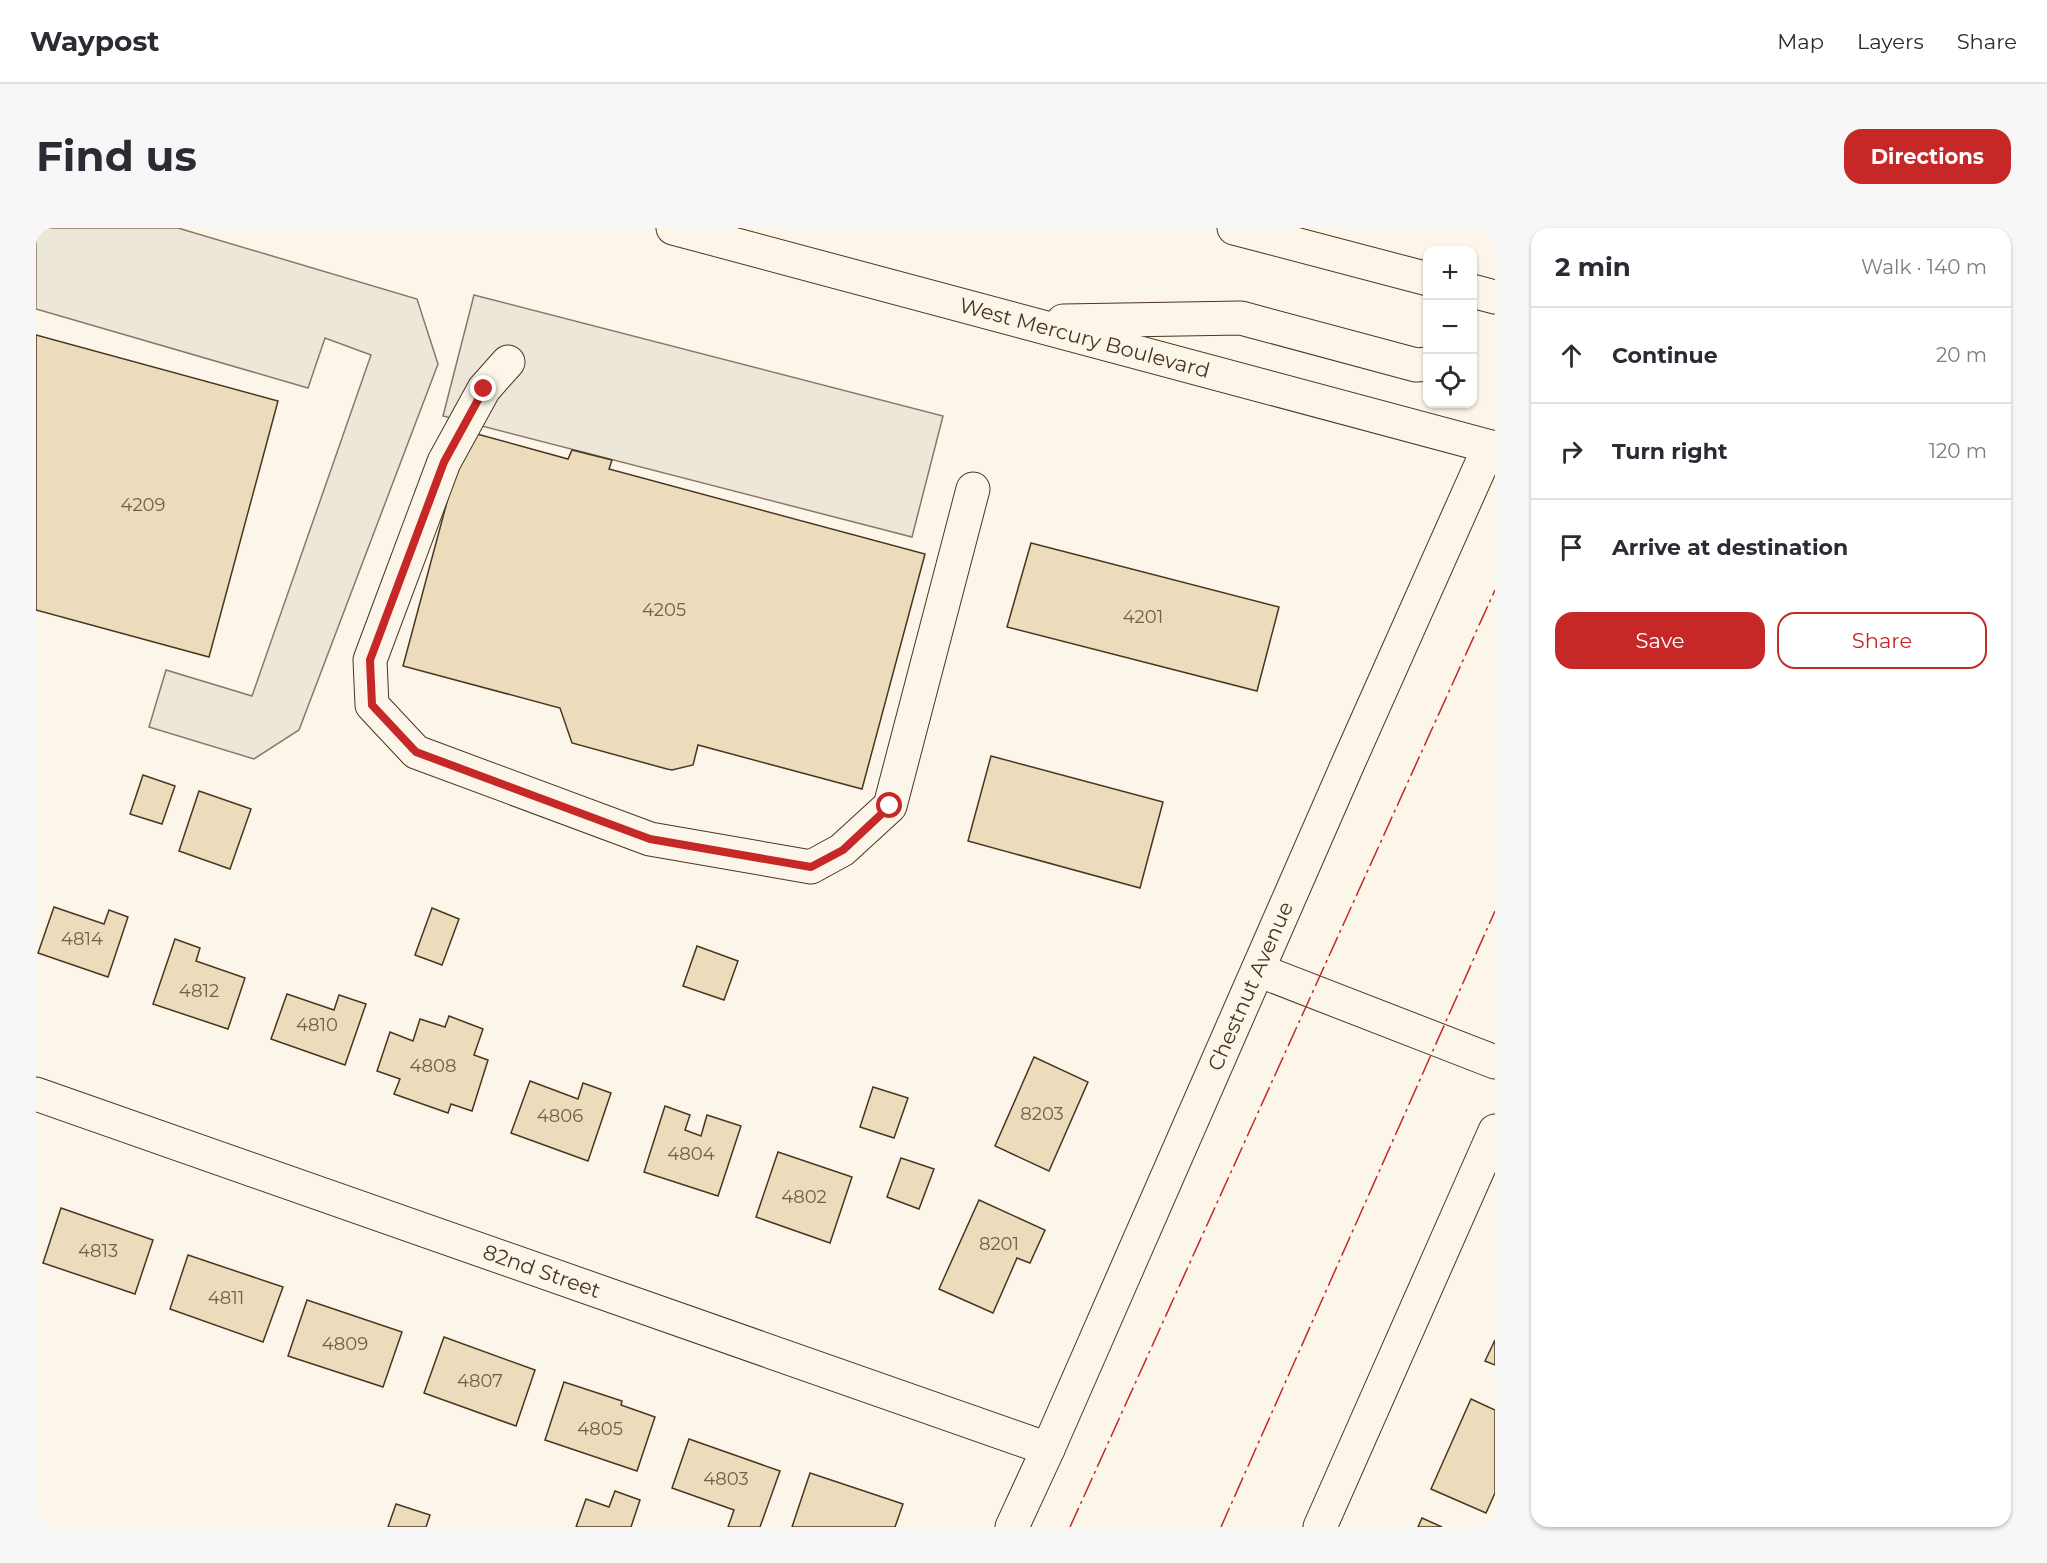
<!DOCTYPE html>
<meta charset="utf-8">
<style>
body{margin:0;font-family:Montserrat,sans-serif;background:#f7f7f7;color:#2b2b33}
.controls{position:absolute;right:18px;top:18px;display:grid;overflow:hidden;border-radius:12px;box-shadow:0 2px 4px #0004}
.controls button{width:54px;height:54px;display:grid;place-items:center;padding:0;border:0;border-bottom:2px solid #e1e1e2;background:#fff;color:#2b2b33;font:30px sans-serif}
.stop{position:absolute;width:18px;height:18px;margin:-14px;border:4px solid #c62828;border-radius:50%;background:#fff}
.stop.end{background:#c62828;border-color:#fff;box-shadow:0 2px 6px #0008}
.list{margin:0;padding:0;list-style:none}
h2{display:flex;justify-content:space-between;align-items:center;height:78px;margin:0;padding:0 24px;font-size:26px}
h2 small{font-size:20px;font-weight:400;color:#7c7c81}
.list li{display:grid;grid-template-columns:39px 1fr auto;gap:18px;align-items:center;box-sizing:border-box;height:96px;padding:0 24px;border-top:2px solid #e1e1e2}
.list b{display:block;font-size:22px;white-space:nowrap}
.list em{font-size:20px;font-style:normal;color:#7c7c81}
.actions{display:flex;gap:12px;padding:18px 24px}
.actions a{flex:1;padding:14px 0;border:2px solid #c62828;border-radius:18px;text-align:center;font-size:21px;color:#c62828}
.actions .main{background:#c62828;color:#fff}
.icon{flex:none;width:33px;height:33px;fill:none;stroke:currentColor;stroke-width:2;stroke-linecap:round;stroke-linejoin:round}
.map{position:relative;flex:none;width:1459px;height:1299px;overflow:hidden;border-radius:18px}
header{display:flex;align-items:center;gap:36px;box-sizing:border-box;height:84px;padding:0 30px;background:#fff;border-bottom:2px solid #e1e1e2}
header strong{font-size:28px}
nav{display:flex;gap:33px;margin-inline-start:auto;font-size:21px}
.intro{display:flex;align-items:center;justify-content:space-between;box-sizing:border-box;height:144px;padding:0 36px}
h1{margin:0;font-size:42px}
.button{padding:15px 27px;border-radius:18px;background:#c62828;color:#fff;font-size:21px;font-weight:700}
main{display:flex;gap:36px;padding:0 36px}
aside{flex:1;background:#fff;border-radius:18px;box-shadow:0 2px 4px #0004}
.map>svg:first-child{display:block}
.parking{fill:#ede7d9;stroke:#887966;stroke-width:1.5}
.building{fill:#ecdcbc;stroke:#4a3520;stroke-width:1.5}
.lines{fill:none;stroke-linecap:round;stroke-linejoin:round}
.minor-casing{stroke:#4a3520;stroke-width:35}
.highway-casing{stroke:#4a3520;stroke-width:35}
.minor{stroke:#fbf6e9;stroke-width:33}
.highway{stroke:#fbf6e9;stroke-width:33}
.power{stroke:#c62828;stroke-width:1.5;stroke-dasharray:21 4.5 3 4.5;stroke-linecap:butt}
.route{stroke:#c62828;stroke-width:8}
.labels{text-anchor:middle;stroke-width:4.5;stroke-linejoin:round;paint-order:stroke}
.number-label{font-size:18px;fill:#725f47}
.street-label{font-size:21px;fill:#4a3520;stroke:#fbf6e9}
</style>
<header>
<strong>Waypost</strong>
<nav><a>Map</a><a>Layers</a><a>Share</a></nav>
</header>
<div class="intro"><h1>Find us</h1><a class="button">Directions</a></div>
<main>
<div class="map">
<svg width="1459" height="1299" viewBox="0 0 1459 1299">
<rect width="100%" height="100%" fill="#fbf6e9"/>
<g class="parking">
<path d="M0 0H142L381 71 402 136 263 502 218 531 113 499 130 442 216 468 335 127 289 110 272 160 0 81Z"/>
<path d="M438 67 907 188 876 309 407 188Z"/>
</g>
<g class="building">
<path d="M0 107 242 173 173 429 0 382Z"/>
<path d="M430 203 532 231 536 222 576 232 573 241 889 326 826 561 662 517 657 537 636 542 631 541 536 515 524 480 367 438Z"/>
<path d="M995 315 1243 379 1221 463 971 399Z"/>
<path d="M955 528 1127 574 1104 660 932 613Z"/>
<path d="M107 547 139 558 126 596 94 586Z"/>
<path d="M163 563 215 581 194 641 143 623Z"/>
<path d="M18 679 68 696 73 682 92 689 72 749 2 725Z"/>
<path d="M396 680 423 691 406 737 379 727Z"/>
<path d="M139 711 164 720 160 733 209 750 192 801 117 776Z"/>
<path d="M661 718 702 733 688 772 647 758Z"/>
<path d="M251 766 298 782 303 767 330 776 309 837 235 811Z"/>
<path d="M413 788 447 801 438 827 452 832 436 883 415 876 412 885 358 866 364 851 341 843 354 804 377 813 384 791 409 799Z"/>
<path d="M998 829 1052 854 1013 943 959 918Z"/>
<path d="M494 853 542 871 547 855 575 865 552 933 475 905Z"/>
<path d="M837 859 872 870 858 910 824 899Z"/>
<path d="M629 878 654 887 649 902 665 908 671 887 705 898 682 968 608 944Z"/>
<path d="M742 924 816 949 794 1015 720 989Z"/>
<path d="M865 930 898 941 883 981 851 969Z"/>
<path d="M943 972 1009 1002 994 1035 981 1030 957 1085 903 1061Z"/>
<path d="M25 980 117 1012 99 1066 7 1035Z"/>
<path d="M152 1027 247 1059 227 1114 134 1081Z"/>
<path d="M271 1072 366 1104 347 1159 252 1128Z"/>
<path d="M408 1109 499 1142 480 1198 388 1165Z"/>
<path d="M1459 1112V1137L1449 1133Z"/>
<path d="M528 1154 586 1173 585 1177 619 1189 601 1243 509 1212Z"/>
<path d="M1435 1171 1459 1182V1265L1450 1285 1395 1261Z"/>
<path d="M653 1211 744 1243 724 1299H692L698 1282 636 1260Z"/>
<path d="M774 1245 867 1276 859 1299H756Z"/>
<path d="M579 1263 604 1272 595 1299H540L550 1271 573 1279Z"/>
<path d="M360 1276 394 1287 390 1299H352Z"/>
<path d="M1386 1290 1406 1299H1382Z"/>
</g>
<g class="lines">
<g class="minor-casing">
<g id="minor">
<path d="M472 134 448 161 408 234 334 432 336 477 380 524 614 611 775 639 806 622 854 578 937 261"/>
<path d="M1222 742 1459 834"/>
<path id="s1" d="M0 866 1012 1221"/>
<path id="s2" d="M976 1299 1012 1221 1314 531 1453 219"/>
<path d="M1284 1299 1459 903"/>
</g>
</g>
<g class="highway-casing">
<g id="highway">
<path id="s3" d="M637 0 1459 220"/>
<path d="M1198 0 1392 51"/>
<path d="M1436 63 1459 69"/>
<path d="M1027 93 1205 90 1380 137 1392 136"/>
</g>
</g>
<use href="#minor" class="minor"/>
<use href="#highway" class="highway"/>
<g class="power">
<path d="M1034 1299 1459 362"/>
<path d="M1185 1299 1459 683"/>
</g>
</g>
<g class="lines">
<path class="route" d="M448 161 408 234 334 432 336 477 380 524 614 611 775 639 807 622 854 578"/>
</g>
<g class="labels">
<g class="number-label">
<text x="107" y="283">4209</text>
<text x="628" y="388">4205</text>
<text x="1107" y="395">4201</text>
<text x="46" y="717">4814</text>
<text x="163" y="769">4812</text>
<text x="281" y="803">4810</text>
<text x="397" y="844">4808</text>
<text x="1006" y="892">8203</text>
<text x="524" y="894">4806</text>
<text x="655" y="932">4804</text>
<text x="768" y="975">4802</text>
<text x="963" y="1022">8201</text>
<text x="62" y="1029">4813</text>
<text x="190" y="1076">4811</text>
<text x="309" y="1122">4809</text>
<text x="444" y="1159">4807</text>
<text x="564" y="1207">4805</text>
<text x="690" y="1257">4803</text>
</g>
<g class="street-label">
<text dy="7" stroke="none"><textPath href="#s3" startOffset="426">West Mercury Boulevard</textPath></text>
<text dy="7" stroke="none"><textPath href="#s2" startOffset="591">Chestnut Avenue</textPath></text>
<text dy="7" stroke="none"><textPath href="#s1" startOffset="536">82nd Street</textPath></text>
</g>
</g>
</svg>
<div class="controls">
<button>+</button>
<button>−</button>
<button><svg class="icon" aria-label="locate" viewBox="0 0 24 24"><circle cx="12" cy="12" r="6"/><path d="M12 2v4M12 18v4M2 12h4M18 12h4"/></svg></button>
</div>
<div class="stop" style="left:854px;top:578px"></div>
<div class="stop end" style="left:448px;top:161px"></div>
</div>
<aside>
<h2>2 min<small>Walk · 140 m</small></h2>
<ul class="list">
<li><svg class="icon" aria-label="ahead" viewBox="0 0 24 24"><path d="M12 20V5M6 11l6-6 6 6"/></svg><div><b>Continue</b></div><em>20 m</em></li>
<li><svg class="icon" aria-label="right" viewBox="0 0 24 24"><path d="M7 20v-9h11M14 6l5 5-5 5"/></svg><div><b>Turn right</b></div><em>120 m</em></li>
<li><svg class="icon" aria-label="arrive" viewBox="0 0 24 24"><path d="M6 21V4h12l-3 4 3 4H6"/></svg><div><b>Arrive at destination</b></div></li>
</ul>
<div class="actions"><a class="main">Save</a><a>Share</a></div>
</aside>
</main>
